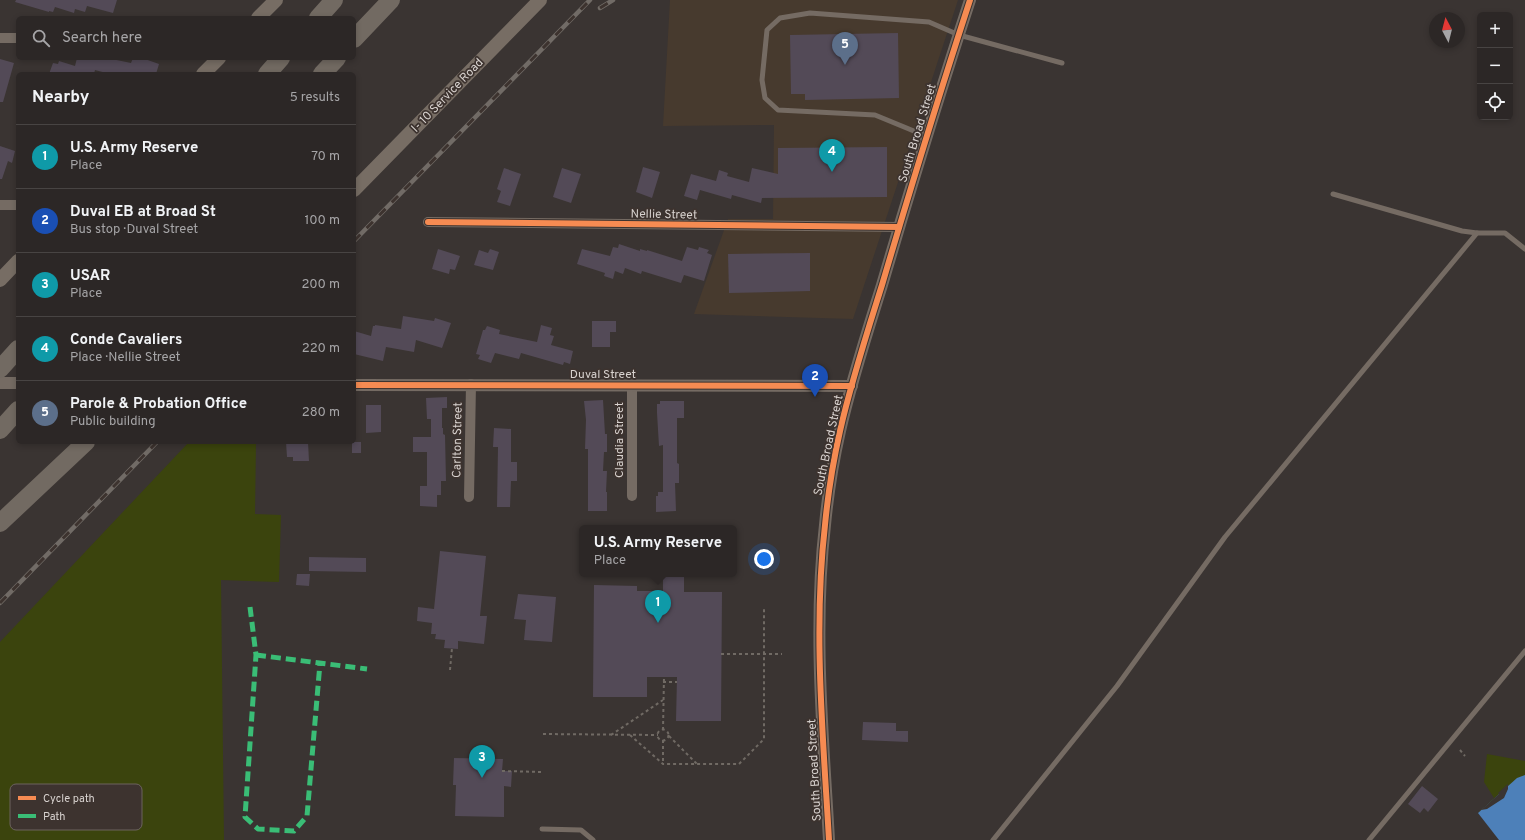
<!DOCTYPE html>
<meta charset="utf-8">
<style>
body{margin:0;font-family:Overpass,sans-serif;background:#342f2e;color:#f1f3f6}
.controls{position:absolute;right:12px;top:12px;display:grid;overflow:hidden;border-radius:6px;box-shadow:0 2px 6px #0003}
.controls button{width:36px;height:36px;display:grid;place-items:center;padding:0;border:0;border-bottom:1px solid #484443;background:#2c2726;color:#f1f3f6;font:20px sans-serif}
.compass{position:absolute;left:1429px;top:12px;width:36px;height:36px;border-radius:50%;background:#2c2726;box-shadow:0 2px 6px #0003;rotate:353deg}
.you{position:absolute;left:764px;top:559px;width:14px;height:14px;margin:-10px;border:3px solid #fff;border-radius:50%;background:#1a73e8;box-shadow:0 0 0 6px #1a73e833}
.badge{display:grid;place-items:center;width:26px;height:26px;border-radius:50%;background:#a19b98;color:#fff;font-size:13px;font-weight:700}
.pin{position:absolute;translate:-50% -33px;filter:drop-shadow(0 1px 2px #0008)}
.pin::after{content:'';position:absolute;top:21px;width:14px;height:12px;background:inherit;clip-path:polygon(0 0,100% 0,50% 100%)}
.popup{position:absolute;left:579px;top:525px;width:158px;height:52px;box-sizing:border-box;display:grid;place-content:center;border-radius:6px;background:#2c2726;filter:drop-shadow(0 1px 3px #0005);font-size:13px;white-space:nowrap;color:#a6a5a7}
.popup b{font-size:15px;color:#f1f3f6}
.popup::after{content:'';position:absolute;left:50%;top:100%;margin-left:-8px;border:8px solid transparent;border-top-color:#2c2726}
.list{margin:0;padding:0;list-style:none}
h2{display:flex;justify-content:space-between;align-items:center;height:52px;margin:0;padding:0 16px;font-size:17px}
h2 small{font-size:13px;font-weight:400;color:#a6a5a7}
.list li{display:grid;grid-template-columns:26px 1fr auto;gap:12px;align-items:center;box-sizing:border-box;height:64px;padding:0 16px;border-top:1px solid #484443}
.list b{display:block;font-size:15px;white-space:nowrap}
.list p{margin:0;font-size:13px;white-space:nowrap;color:#a6a5a7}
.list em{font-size:13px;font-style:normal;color:#a6a5a7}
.icon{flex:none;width:22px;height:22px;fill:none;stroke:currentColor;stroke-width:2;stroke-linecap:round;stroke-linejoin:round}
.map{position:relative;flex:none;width:1525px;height:840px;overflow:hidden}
.search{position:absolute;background:#2c2726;box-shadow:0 2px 6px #0003;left:16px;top:16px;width:340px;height:44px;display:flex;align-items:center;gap:10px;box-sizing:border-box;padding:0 14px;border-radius:6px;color:#a6a5a7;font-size:15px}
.panel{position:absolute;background:#2c2726;box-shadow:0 2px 6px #0003;left:16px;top:72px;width:340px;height:372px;border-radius:6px}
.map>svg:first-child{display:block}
.industrial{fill:#473a2e}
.green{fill:#3b440d}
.water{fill:#4d80b9}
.pier{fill:#3a3432}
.building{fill:#534a57}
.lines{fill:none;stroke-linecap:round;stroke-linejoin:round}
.path{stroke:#706a64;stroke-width:2;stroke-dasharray:3 3;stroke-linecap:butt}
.service{stroke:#756b63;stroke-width:5}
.minor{stroke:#756b63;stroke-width:10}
.tertiary{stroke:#756b63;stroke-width:12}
.secondary{stroke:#776d64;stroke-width:14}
.motorway{stroke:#726a62;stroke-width:18}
.rail-casing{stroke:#716b66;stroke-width:4.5}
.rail{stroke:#3d332f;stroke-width:3;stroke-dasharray:9;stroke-linecap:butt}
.motorway-bridge{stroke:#726a62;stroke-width:18}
.quiet{stroke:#3abd76;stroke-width:5;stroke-dasharray:10 5;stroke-linecap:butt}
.cycleway-casing{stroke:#3d332f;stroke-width:8}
.cycleway{stroke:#f68b52;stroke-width:6}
.labels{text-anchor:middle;stroke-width:3.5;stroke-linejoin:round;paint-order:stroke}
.street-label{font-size:12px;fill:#d8d2cf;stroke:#3d332f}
.key{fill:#3d332f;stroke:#6c635f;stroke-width:1}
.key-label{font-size:11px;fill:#d8d2cf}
</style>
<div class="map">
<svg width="1525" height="840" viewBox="0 0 1525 840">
<rect width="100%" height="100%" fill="#3a3432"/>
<path class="industrial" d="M670 0H958L853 319 694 314 728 219H773L774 125 663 126Z"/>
<g class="green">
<path d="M189 442H256L255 514 281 515 279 582 221 580 224 840H0V642Z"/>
<path d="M1487 754 1525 761V797L1478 813 1494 798 1484 782Z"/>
</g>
<path class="water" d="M1525 775V840H1499L1478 813 1517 778Z"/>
<path class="pier" d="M1508 784V789L1504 798 1487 809 1481 810 1499 794 1498 793Z"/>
<g class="building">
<path d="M16 0H117L113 13 87 6 85 12 75 9 74 13 55 7 53 12 49 11V12L15 2Z"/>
<path d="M898 33 899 98 805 100V94H791L790 35Z"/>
<path d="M77 58H107L131 63 133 58H142L159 64 156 74H110L95 70 94 74H49L53 63 58 64 59 61 75 66Z"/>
<path d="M0 59 14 63 3 102H0Z"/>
<path d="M0 146 15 151 12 163 8 161 2 179H0Z"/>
<path d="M887 147V197L762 198 761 203 732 195 731 199 700 190 697 200 684 196 691 174 716 181 719 170 728 173 727 176 749 182 752 168 778 174V148Z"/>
<path d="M643 167 660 172 652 198 636 192Z"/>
<path d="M504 168 521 174 510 206 497 202 501 191 497 189Z"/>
<path d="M562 168 581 174 571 203 553 197Z"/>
<path d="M619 244 640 251V249L647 251V250L682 261 687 247 698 250 699 247 709 250 707 253 712 255 704 281 684 275 681 283 642 271 641 274 625 268 623 274 615 271 613 279 604 276 605 273 577 264 582 249 610 256 613 247 618 248Z"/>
<path d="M438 249 460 256 455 270 450 269 449 274 432 269Z"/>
<path d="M490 249 499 252 493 270 474 265 479 250 488 253Z"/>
<path d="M810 253V291L729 293 728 254Z"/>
<path d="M403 316 434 321 435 318 451 323 442 348 416 340 414 352 386 347 383 361 354 354V331L371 336 373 326H375V325L401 329Z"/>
<path d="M592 321H616V332H610V347H592Z"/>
<path d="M541 325 552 328 550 335 554 336 551 345 573 351 570 364 564 362 563 365 521 353 519 359 495 353 491 363 478 359 480 355 476 354 483 330H485L487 326 500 330 499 334 537 342Z"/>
<path d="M447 397V408H442V428H443V434L445 435 446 481H441V495H437V507L420 506V486H427V452H413V437H431V419H427L426 398Z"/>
<path d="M603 400 605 434H607V452H604L603 471H607L606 492H607V511H588V449H585L586 420 584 401Z"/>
<path d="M660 401H684V418H677V463L679 464V483H675L676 511 656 512V496H658V492H663V445L659 446 657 413V404H660Z"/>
<path d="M366 405H381V432L366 433Z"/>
<path d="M494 428 511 429V462H517V481H511L510 507H497L498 447H493Z"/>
<path d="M286 442H308L309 461H293V457H287Z"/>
<rect x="352" y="442" width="9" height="11"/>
<path d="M440 551 486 556 480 616H487L484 644 458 641V649L444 648 445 640 435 639 436 634H431L432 623 417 621 418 607 434 609Z"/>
<path d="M309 557 366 558V572L309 571Z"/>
<path d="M297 574H310L309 586 296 585Z"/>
<path d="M663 574H684V592H722L721 721H676L677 677H647V697H593L594 585 637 586V591H663Z"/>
<path d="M518 594 556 597 552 642 524 640 526 620 514 619Z"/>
<path d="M863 722 896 723V731H908V742L862 740Z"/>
<path d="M454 758 503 759 502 771H512L511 787 504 786V817L455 816 456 785H453Z"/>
<path d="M1422 786 1438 799 1428 812 1424 808 1420 813 1408 804Z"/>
</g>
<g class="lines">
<g class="path">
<path d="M721 654H782"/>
<path d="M450 670 452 648"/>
<path d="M663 682H677"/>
<circle cx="663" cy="735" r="5.5"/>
<path d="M663 730 664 677"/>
<path d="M543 734 658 735"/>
<path d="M611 735 663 700"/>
<path d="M630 735 663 764H739L764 739V608"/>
<path d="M669 736 697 764"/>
<path d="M663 740V764"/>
<path d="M1460 750 1465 756"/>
<path d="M502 771 543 772"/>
</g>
<g class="service">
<path d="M926 136 875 115 778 110 765 98 762 80 767 30 780 18 810 13 929 22 959 35 1062 63"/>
<path d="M1333 194 1462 231 1477 233"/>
<path d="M542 829 581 830 593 840"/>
<path d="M993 840 1117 686 1225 537 1477 233H1505L1525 249"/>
<path d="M1369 840 1525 651"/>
</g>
<g class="minor">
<path d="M0 38H18"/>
<path d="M0 205H18"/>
<path d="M428 222 899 227"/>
<path d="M632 496V385"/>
<path d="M469 497 471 384"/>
</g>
<g class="tertiary">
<path d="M0 383H18"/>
<path d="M354 385 852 386"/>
<path d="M829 840C823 735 813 629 825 525 828 493 833 462 840 431 851 382 867 333 882 285 910 190 939 95 970 0"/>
</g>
<g class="secondary">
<path d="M258 18 276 0"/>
<path d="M203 74 219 58"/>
<path d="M354 190 540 0"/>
<path d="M0 280 18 261"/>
</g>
<g class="motorway">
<path d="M318 18 334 0"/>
<path d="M354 39 391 0"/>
<path d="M267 74 281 58"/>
<path d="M322 74 337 58"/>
<path d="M0 369 18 349"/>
<path d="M0 523 86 442"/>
</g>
<g class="rail-casing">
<g id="rail">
<path d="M600 8 613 0"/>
<path d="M354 241 590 0"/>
<path d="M0 603 157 442"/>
</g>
</g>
<use href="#rail" class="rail"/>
<path class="motorway-bridge" d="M0 430 18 410"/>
<g class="quiet">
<path d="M250 607 256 655 245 817 258 829 294 831 307 816 320 663"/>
<path d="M256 655 367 669"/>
</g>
<g class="cycleway-casing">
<g id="cycleway">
<path d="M428 222 899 227"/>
<path d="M354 385 852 386"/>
<path d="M829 840C823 735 813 629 825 525 828 493 833 462 840 431 851 382 867 333 882 285 910 190 939 95 970 0"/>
</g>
</g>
<use href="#cycleway" class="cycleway"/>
</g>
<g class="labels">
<g class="street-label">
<text transform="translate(447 95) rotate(-46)" y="4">I- 10 Service Road</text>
<text transform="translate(917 133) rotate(-73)" y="4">South Broad Street</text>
<text transform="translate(664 214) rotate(1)" y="4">Nellie Street</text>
<text x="603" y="378">Duval Street</text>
<text transform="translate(457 440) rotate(-89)" y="4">Carlton Street</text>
<text transform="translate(619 440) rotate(-90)" y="4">Claudia Street</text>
<text transform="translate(828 445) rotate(-78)" y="4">South Broad Street</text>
<text transform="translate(814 770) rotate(-93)" y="4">South Broad Street</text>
</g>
</g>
<rect x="10" y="784" width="132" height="46" rx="6" class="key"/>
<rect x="18" y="796" width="18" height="4" fill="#f68b52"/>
<rect x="18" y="814" width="18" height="4" fill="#3abd76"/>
<g class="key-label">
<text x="43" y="802">Cycle path</text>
<text x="43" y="820">Path</text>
</g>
</svg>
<div class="controls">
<button>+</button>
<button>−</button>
<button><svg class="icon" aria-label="locate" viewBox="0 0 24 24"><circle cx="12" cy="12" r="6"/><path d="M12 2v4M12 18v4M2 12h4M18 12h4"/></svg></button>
</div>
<svg class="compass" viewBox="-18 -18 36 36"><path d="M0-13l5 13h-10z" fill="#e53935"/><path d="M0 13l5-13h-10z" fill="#a6a5a7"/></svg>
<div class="you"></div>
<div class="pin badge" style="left:658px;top:623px;background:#0f9aa8">1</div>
<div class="popup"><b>U.S. Army Reserve</b>Place</div>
<div class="pin badge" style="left:815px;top:397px;background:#1a4fb4">2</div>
<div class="pin badge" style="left:482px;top:778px;background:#0f9aa8">3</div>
<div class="pin badge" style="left:832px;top:172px;background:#0f9aa8">4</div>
<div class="pin badge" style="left:845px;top:65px;background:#5c6f8a">5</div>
<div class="search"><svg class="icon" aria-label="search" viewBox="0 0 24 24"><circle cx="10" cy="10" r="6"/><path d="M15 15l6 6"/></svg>Search here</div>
<section class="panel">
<h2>Nearby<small>5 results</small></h2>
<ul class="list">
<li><span class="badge" style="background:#0f9aa8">1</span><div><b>U.S. Army Reserve</b><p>Place</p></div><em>70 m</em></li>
<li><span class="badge" style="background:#1a4fb4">2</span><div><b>Duval EB at Broad St</b><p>Bus stop · Duval Street</p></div><em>100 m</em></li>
<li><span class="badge" style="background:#0f9aa8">3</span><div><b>USAR</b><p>Place</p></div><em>200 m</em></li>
<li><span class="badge" style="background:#0f9aa8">4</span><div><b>Conde Cavaliers</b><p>Place · Nellie Street</p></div><em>220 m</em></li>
<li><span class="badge" style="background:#5c6f8a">5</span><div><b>Parole &amp; Probation Office</b><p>Public building</p></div><em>280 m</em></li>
</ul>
</section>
</div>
